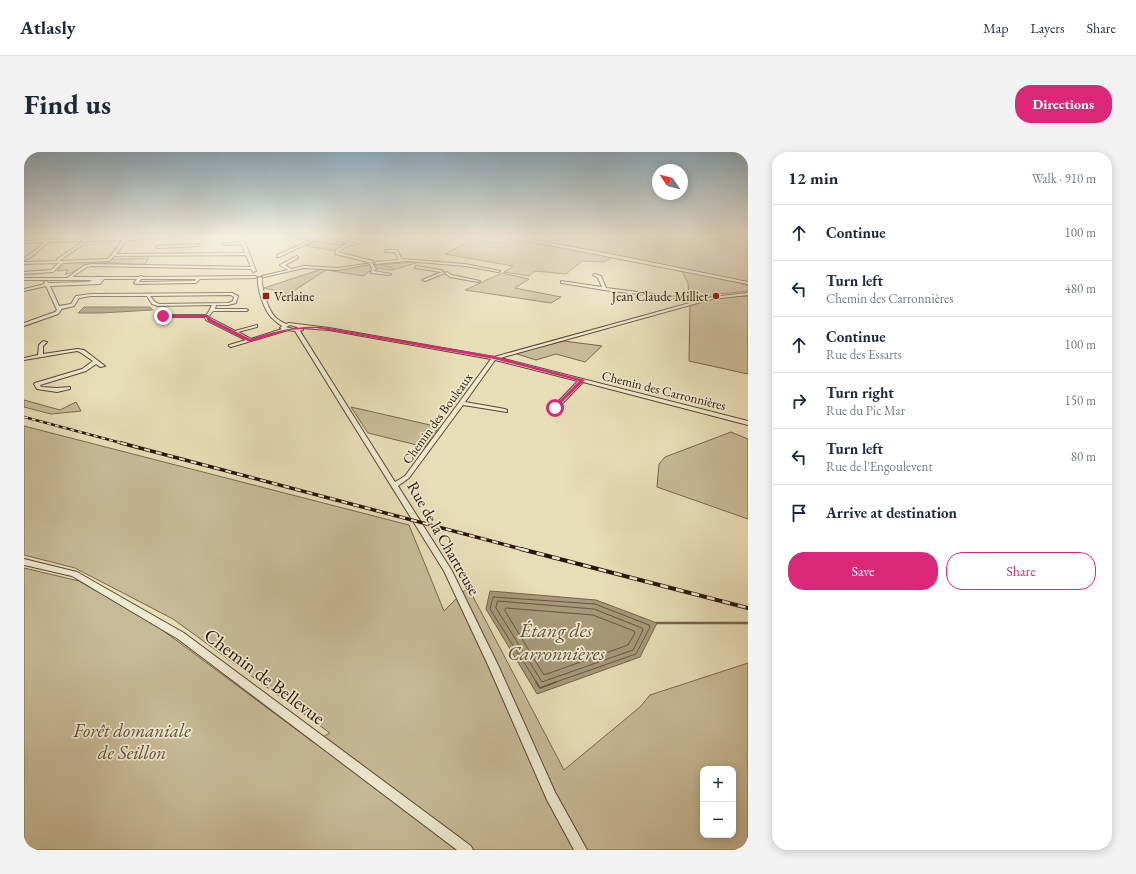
<!DOCTYPE html>
<meta charset="utf-8">
<style>
body{margin:0;font-family:"EB Garamond",serif;background:#f2f2f3;color:#1f2937}
.controls{position:absolute;right:12px;bottom:12px;display:grid;overflow:hidden;border-radius:8px;box-shadow:0 2px 10px #0003}
.controls button{width:36px;height:36px;display:grid;place-items:center;padding:0;border:0;border-bottom:1px solid #e0e1e3;background:#fff;color:#1f2937;font:20px sans-serif}
.compass{position:absolute;left:628px;top:12px;width:36px;height:36px;border-radius:50%;background:#fff;box-shadow:0 2px 10px #0003;rotate:305deg}
.stop{position:absolute;width:12px;height:12px;margin:-9px;border:3px solid #db2777;border-radius:50%;background:#fff}
.stop.end{background:#db2777;border-color:#fff;box-shadow:0 1px 4px #0008}
.list{margin:0;padding:0;list-style:none}
h2{display:flex;justify-content:space-between;align-items:center;height:52px;margin:0;padding:0 16px;font-size:17px}
h2 small{font-size:13px;font-weight:400;color:#747a83}
.list li{display:grid;grid-template-columns:26px 1fr auto;gap:12px;align-items:center;box-sizing:border-box;height:56px;padding:0 16px;border-top:1px solid #e0e1e3}
.list b{display:block;font-size:15px;white-space:nowrap}
.list p{margin:0;font-size:13px;white-space:nowrap;color:#747a83}
.list em{font-size:13px;font-style:normal;color:#747a83}
.actions{display:flex;gap:8px;padding:12px 16px}
.actions a{flex:1;padding:9px 0;border:1px solid #db2777;border-radius:16px;text-align:center;font-size:14px;color:#db2777}
.actions .main{background:#db2777;color:#fff}
.icon{flex:none;width:22px;height:22px;fill:none;stroke:currentColor;stroke-width:2;stroke-linecap:round;stroke-linejoin:round}
.map{position:relative;flex:none;width:724px;height:698px;overflow:hidden;border-radius:16px}
header{display:flex;align-items:center;gap:24px;box-sizing:border-box;height:56px;padding:0 20px;background:#fff;border-bottom:1px solid #e0e1e3}
header strong{font-size:19px}
nav{display:flex;gap:22px;margin-inline-start:auto;font-size:14px}
.intro{display:flex;align-items:center;justify-content:space-between;box-sizing:border-box;height:96px;padding:0 24px}
h1{margin:0;font-size:28px}
.button{padding:10px 18px;border-radius:16px;background:#db2777;color:#fff;font-size:14px;font-weight:700}
main{display:flex;gap:24px;padding:0 24px}
aside{flex:1;background:#fff;border-radius:16px;box-shadow:0 2px 10px #0003}
.map>svg:first-child{display:block}
.green{fill:#c7ba97;stroke:#78664c;fill-rule:evenodd}
.water{fill:#a69878;stroke:#746248}
.lines{fill:none;stroke-linecap:round;stroke-linejoin:round}
.shore-far1{stroke:#67553c;stroke-width:1}
.shore{stroke:#67553c;stroke-width:1.5}
.stream-far1{stroke:#746248;stroke-width:1}
.stream{stroke:#746248;stroke-width:2.5}
.minor-casing{stroke:#58452e;stroke-width:2}
.tertiary-casing{stroke:#58452e;stroke-width:2}
.minor{fill:#efe9d0;fill-rule:evenodd}
.tertiary{fill:#efe9d0;fill-rule:evenodd}
.rail-far2-casing{stroke:#281200;stroke-width:2.5}
.rail-far1-casing{stroke:#281200;stroke-width:3.5}
.rail-casing{stroke:#281200;stroke-width:4}
.rail-far2{stroke:#efe9d0;stroke-width:1.5;stroke-dasharray:4;stroke-linecap:butt}
.rail-far1{stroke:#efe9d0;stroke-width:2;stroke-dasharray:6;stroke-linecap:butt}
.rail{stroke:#efe9d0;stroke-width:2.5;stroke-dasharray:8;stroke-linecap:butt}
.route{fill:#db2777}
.poi-dot{fill:#8f2418;stroke:#efe9d0;stroke-width:1.5}
.labels{text-anchor:middle;stroke-width:3.5;stroke-linejoin:round;paint-order:stroke}
.far-poi-label{font-size:13px;fill:#281200;stroke:#efe9d0;text-anchor:start}
.far-street-label{font-size:13px;fill:#281200;stroke:#efe9d0}
.street-label{font-size:16px;fill:#281200;stroke:#efe9d0}
.near-street-label{font-size:19px;fill:#281200;stroke:#efe9d0}
.near-park-label{font-size:19px;font-style:italic;fill:#604d35;stroke:#efe9d0}
.near-water-label{font-size:20px;font-style:italic;fill:#614e36;stroke:#efe9d0}
</style>
<header>
<strong>Atlasly</strong>
<nav><a>Map</a><a>Layers</a><a>Share</a></nav>
</header>
<div class="intro"><h1>Find us</h1><a class="button">Directions</a></div>
<main>
<div class="map">
<svg width="724" height="698" viewBox="0 0 724 698">
<rect width="100%" height="100%" fill="#e7ddb6"/>
<filter id="stains"><feTurbulence type="fractalNoise" baseFrequency=".005" numOctaves="4"/><feColorMatrix values="0 0 0 0 .2 0 0 0 0 .09 0 0 0 0 .02 0 0 0 .5 -.17"/></filter>
<radialGradient id="worn" r=".72"><stop offset=".6" stop-color="#630" stop-opacity="0"/><stop offset="1" stop-color="#630" stop-opacity=".3"/></radialGradient>
<g class="green">
<path d="M490 85H724V130L709 129 724 134V139L695 142 675 148 665 146 664 131 656 116Z"/>
<path d="M484 86 591 104 580 110 558 109 542 122 511 119 505 124 480 120 489 114 421 102 447 88 477 91Z"/>
<path d="M292 89 318 93 323 90 325 91 312 99 282 94Z"/>
<path d="M125 106 121 112 118 113C101 112 80 109 64 113 55 115 50 122 41 122L44 118 33 119 39 111 44 109Z"/>
<path d="M378 109 395 110 369 118 351 116 350 113Z"/>
<path d="M345 112 349 117 339 124 302 118 265 142 240 136 301 116 319 117Z"/>
<path d="M478 121 505 127 491 136 537 145 527 151 441 138Z"/>
<path d="M724 144V222L665 209 666 153 698 145Z"/>
<path d="M540 189 578 194 561 210 532 202 512 208 490 201Z"/>
<path d="M0 248 36 258 52 250 57 259 27 262 0 255Z"/>
<path d="M327 255 415 275 401 295 344 281Z"/>
<path d="M0 274 385 373 420 459 444 435 540 618 616 555 626 543 724 511V698H0V416L55 429 129 471 289 590 306 581 149 467 51 416 0 403ZM679 617H709V683H679Z"/>
<path d="M707 280 724 287V367L633 335 635 312 641 305Z"/>
</g>
<g class="water">
<path d="M60 155H126L129 158 77 161H54Z"/>
<path d="M466 439 572 448 633 471 616 505 513 542 462 457Z"/>
</g>
<g class="lines">
<g class="shore-far1">
<path d="M474 449 570 457 618 476 619 478 609 498 518 530 472 456Z"/>
<path d="M482 456 569 463 610 479 611 481 604 493 520 523 481 459Z"/>
<path d="M513 531 466 457 469 445 571 452 625 473 626 475 612 502 529 531"/>
</g>
<path class="shore" d="M512 530 516 536 532 530"/>
<g class="stream-far1">
<path d="M353 113 390 110"/>
<path d="M361 114 369 116"/>
</g>
<path class="stream" d="M633 471H724"/>
<g class="minor-casing">
<g id="minor">
<path d="M101 85H155L103 88 92 102 221 101 218 92 200 93 198 92 217 90 215 85H219L232 119 229 120 227 117 68 114 63 115 48 125H115L117 124 119 125 231 124 233 125 231 126 176 127 172 131 112 132 110 131 113 127H80L76 132 26 134 35 154 47 152 52 144 67 142 208 141 214 144 212 151 204 153H192L191 157H222L224 158 223 159H189L185 164 186 166 211 179 233 173V175L214 180 227 187 258 177 256 176 258 174C255 172 251 169 248 166 240 158 233 137 234 126L236 125 238 126C237 136 244 157 251 165 254 168 258 170 262 172L265 171 305 176 470 205 673 149 580 138 538 131H537V129L578 135 574 126 569 123 571 122 577 124 582 136 677 148 688 145 724 141V143L688 147 476 206 724 269V273L559 230 533 257H529V255L554 229 471 208 441 250 481 257 483 258V260L439 253 385 326 374 334 428 419 474 513 531 640 563 698H550L523 648 464 513 420 419 271 179 264 178 207 195 205 194V193L222 188 182 168 181 165H135L133 164 135 163H182L184 161 188 153 134 154 128 152 123 144H67L55 146 50 154 37 157V158L34 162 0 174V171L31 160 33 158 22 134 0 139V137L21 132 20 130 22 129 25 131 65 130 68 128H0V126H43L61 113 68 112 227 115 222 103 90 104 85 109 39 111 29 120 0 122V120L27 118 35 111 0 112V110L33 109V107L60 89 25 90 7 105 0 108V106L5 103 21 90 0 91V89L24 88 26 87 27 88ZM99 88 84 107 35 109 64 89ZM117 127H172L171 129 115 130ZM207 143 210 145 209 149 204 151 135 152 131 150 126 144ZM266 173 273 175 274 176 269 177 262 175ZM278 176 305 178 467 207 381 324 371 330 276 179 279 178Z"/>
<path d="M267 85H281L293 87 255 105H253V103L287 88Z"/>
<path d="M309 86 334 92 325 93 314 100 349 109 348 111 352 117 350 119 367 122 365 123 347 121 348 117 346 112 314 118 280 116 240 125 238 124 264 118 256 113 273 104 274 106 261 113 267 117 280 114 314 116 348 111 311 102 312 98 324 91 309 88Z"/>
<path d="M175 92 174 94 134 96 132 95 134 94Z"/>
<path d="M362 98H373L378 107 441 112 476 119 474 120 441 114 383 109 351 112 352 110 375 108 371 100H361Z"/>
<path d="M392 114 417 118 419 119 417 120 391 116Z"/>
<path d="M418 120 421 121 401 129 398 128Z"/>
<path d="M423 120 428 123 456 129 454 130 426 125 421 121Z"/>
<path d="M19 189 23 190 19 194V202L53 197 60 198 81 214 76 215 72 212 62 219 16 233 17 235 33 236 46 235V237L33 240 13 237 10 232 11 231 58 217 69 209 56 200 53 199 0 208V206L14 203 15 193Z"/>
<path d="M0 407 53 420 160 481 447 694 449 698H433L154 487 48 424 0 413Z"/>
</g>
</g>
<g class="tertiary-casing">
<path id="tertiary" d="M484 85H494L586 102 724 130V132Z"/>
</g>
<use href="#minor" class="minor"/>
<use href="#tertiary" class="tertiary"/>
<g class="rail-far2-casing">
<path id="rail-far2" d="M0 265 101 292"/>
</g>
<g class="rail-far1-casing">
<path id="rail-far1" d="M97 291 501 398"/>
</g>
<g class="rail-casing">
<path id="rail" d="M497 397 724 456"/>
</g>
<use href="#rail-far2" class="rail-far2"/>
<use href="#rail-far1" class="rail-far1"/>
<use href="#rail" class="rail"/>
</g>
<linearGradient id="sky" x2="0" y2="1"><stop stop-color="#8da9bb"/><stop offset="0.46" stop-color="#f4f0de"/><stop offset="1" stop-color="#f4f0de" stop-opacity="0"/></linearGradient>
<rect width="724" height="183" fill="url(#sky)"/>
<path class="route" d="M139 163H184L187 167 226 187C253 179 277 172 305 176L470 204 561 228 531 257 529 255 555 229 470 207 292 176 264 178 226 190 184 169 182 165H137Z"/>
<g class="poi-dot">
<rect x="238" y="140" width="8" height="8" rx="2"/>
<circle cx="692" cy="144" r="4"/>
</g>
<g class="labels">
<g class="far-poi-label">
<text x="250" y="149">Verlaine</text>
<text x="684" y="149" text-anchor="end">Jean Claude Milliet</text>
</g>
<g class="far-street-label">
<text transform="translate(640 238) rotate(14)" y="5">Chemin des Carronnières</text>
<text transform="translate(413 266) rotate(-54)" y="5">Chemin des Bouleaux</text>
</g>
<g class="street-label">
<text transform="translate(420 386) rotate(60)" y="6">Rue de la Chartreuse</text>
</g>
<g class="near-street-label">
<text transform="translate(241 524) rotate(37)" y="7">Chemin de Bellevue</text>
</g>
<g class="near-park-label">
<text x="108" y="585">Forêt domaniale<tspan x="108" dy="22">de Seillon</tspan></text>
</g>
<g class="near-water-label">
<text x="532" y="485">Étang des<tspan x="532" dy="23">Carronnières</tspan></text>
</g>
</g>
<rect width="100%" height="100%" filter="url(#stains)"/>
<rect width="100%" height="100%" fill="url(#worn)"/>
</svg>
<div class="controls">
<button>+</button>
<button>−</button>
</div>
<svg class="compass" viewBox="-18 -18 36 36"><path d="M0-13l5 13h-10z" fill="#e53935"/><path d="M0 13l5-13h-10z" fill="#747a83"/></svg>
<div class="stop" style="left:531px;top:256px"></div>
<div class="stop end" style="left:139px;top:164px"></div>
</div>
<aside>
<h2>12 min<small>Walk · 910 m</small></h2>
<ul class="list">
<li><svg class="icon" aria-label="ahead" viewBox="0 0 24 24"><path d="M12 20V5M6 11l6-6 6 6"/></svg><div><b>Continue</b></div><em>100 m</em></li>
<li><svg class="icon" aria-label="left" viewBox="0 0 24 24"><path d="M17 20v-9H6M10 6l-5 5 5 5"/></svg><div><b>Turn left</b><p>Chemin des Carronnières</p></div><em>480 m</em></li>
<li><svg class="icon" aria-label="ahead" viewBox="0 0 24 24"><path d="M12 20V5M6 11l6-6 6 6"/></svg><div><b>Continue</b><p>Rue des Essarts</p></div><em>100 m</em></li>
<li><svg class="icon" aria-label="right" viewBox="0 0 24 24"><path d="M7 20v-9h11M14 6l5 5-5 5"/></svg><div><b>Turn right</b><p>Rue du Pic Mar</p></div><em>150 m</em></li>
<li><svg class="icon" aria-label="left" viewBox="0 0 24 24"><path d="M17 20v-9H6M10 6l-5 5 5 5"/></svg><div><b>Turn left</b><p>Rue de l'Engoulevent</p></div><em>80 m</em></li>
<li><svg class="icon" aria-label="arrive" viewBox="0 0 24 24"><path d="M6 21V4h12l-3 4 3 4H6"/></svg><div><b>Arrive at destination</b></div></li>
</ul>
<div class="actions"><a class="main">Save</a><a>Share</a></div>
</aside>
</main>
